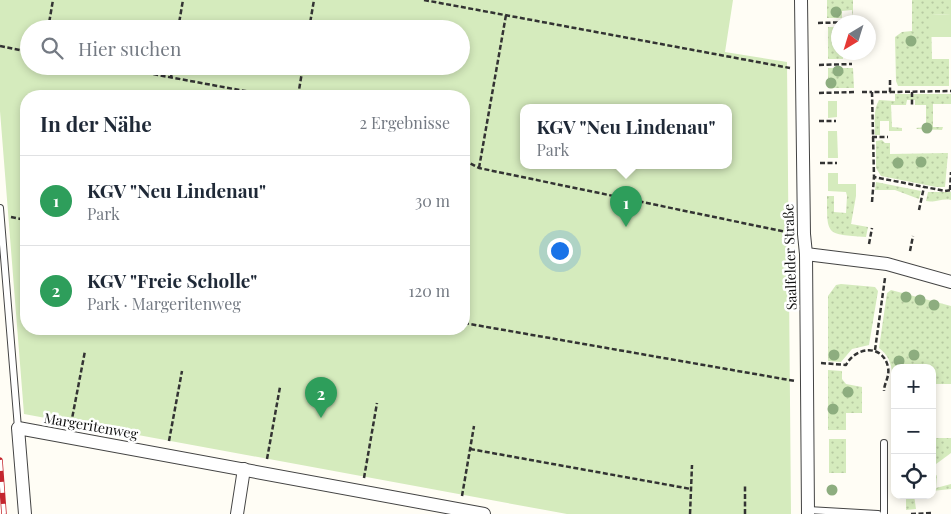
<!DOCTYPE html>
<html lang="de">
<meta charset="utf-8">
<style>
body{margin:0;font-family:"Playfair Display",serif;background:#f6f6f7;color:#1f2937}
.controls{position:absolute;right:15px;bottom:15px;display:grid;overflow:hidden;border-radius:10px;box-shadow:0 2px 8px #0003}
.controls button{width:45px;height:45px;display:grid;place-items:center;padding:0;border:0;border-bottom:1px solid #e0e1e3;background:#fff;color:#1f2937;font:25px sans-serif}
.compass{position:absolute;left:831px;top:15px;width:45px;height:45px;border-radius:50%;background:#fff;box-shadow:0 2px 8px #0003;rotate:218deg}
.you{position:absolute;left:559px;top:250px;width:18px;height:18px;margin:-12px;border:4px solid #fff;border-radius:50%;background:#1a73e8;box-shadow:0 0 0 8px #1a73e833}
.badge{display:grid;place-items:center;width:32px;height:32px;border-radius:50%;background:#c4262e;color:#fff;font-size:16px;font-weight:700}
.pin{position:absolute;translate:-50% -41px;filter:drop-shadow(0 1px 2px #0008)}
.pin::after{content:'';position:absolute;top:26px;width:18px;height:15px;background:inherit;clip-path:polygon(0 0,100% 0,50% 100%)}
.popup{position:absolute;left:520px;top:104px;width:212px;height:65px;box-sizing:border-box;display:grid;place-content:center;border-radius:10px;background:#fff;filter:drop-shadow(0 1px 4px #0005);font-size:16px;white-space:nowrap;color:#747a83}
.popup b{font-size:19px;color:#1f2937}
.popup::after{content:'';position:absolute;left:50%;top:100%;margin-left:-10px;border:10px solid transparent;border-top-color:#fff}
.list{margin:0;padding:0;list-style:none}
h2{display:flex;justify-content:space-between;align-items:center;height:65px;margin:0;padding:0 20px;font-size:21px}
h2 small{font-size:16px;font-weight:400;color:#747a83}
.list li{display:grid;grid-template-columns:32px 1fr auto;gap:15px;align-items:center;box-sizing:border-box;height:90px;padding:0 20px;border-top:1px solid #e0e1e3}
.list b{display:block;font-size:19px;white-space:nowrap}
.list p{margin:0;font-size:16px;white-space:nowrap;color:#747a83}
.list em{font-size:16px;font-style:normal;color:#747a83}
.icon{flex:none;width:28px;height:28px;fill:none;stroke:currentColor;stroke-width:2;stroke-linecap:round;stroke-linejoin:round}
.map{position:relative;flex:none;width:951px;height:514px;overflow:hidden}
.search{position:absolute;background:#fff;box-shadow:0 2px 8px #0003;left:20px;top:20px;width:450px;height:55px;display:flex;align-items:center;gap:12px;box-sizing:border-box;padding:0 18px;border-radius:28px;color:#747a83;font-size:19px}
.panel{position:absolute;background:#fff;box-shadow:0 2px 8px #0003;left:20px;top:90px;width:450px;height:245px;border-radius:20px}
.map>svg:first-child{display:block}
.grass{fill:url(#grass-dots)}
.garden{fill:#d5ebbd;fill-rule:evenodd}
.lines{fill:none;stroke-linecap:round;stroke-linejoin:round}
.service-casing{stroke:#444;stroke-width:8}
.minor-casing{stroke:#444;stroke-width:14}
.path{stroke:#333;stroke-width:2.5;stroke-dasharray:5 2.5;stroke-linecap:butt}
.service{stroke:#fff;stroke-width:6}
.minor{stroke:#fff;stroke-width:12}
.rail-casing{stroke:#c4262e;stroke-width:5.5}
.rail{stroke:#fff;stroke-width:4;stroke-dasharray:11;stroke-linecap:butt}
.tree{fill:#8dad7f}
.labels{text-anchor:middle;stroke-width:5;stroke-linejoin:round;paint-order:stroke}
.street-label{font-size:14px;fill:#111;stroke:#fff}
</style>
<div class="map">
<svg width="951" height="514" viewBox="0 0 951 514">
<defs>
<pattern id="grass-dots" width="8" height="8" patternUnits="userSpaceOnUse" patternTransform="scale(1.25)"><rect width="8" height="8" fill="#d5ebbd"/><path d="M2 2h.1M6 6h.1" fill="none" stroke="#b6c8a1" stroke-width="1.8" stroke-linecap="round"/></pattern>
</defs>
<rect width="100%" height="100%" fill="#fffdf5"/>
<g class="grass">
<path d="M827 0H853V18L852 10 842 11V18H827Z"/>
<path d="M912 0H951V14L931 15 932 59H949V86H898L896 81 895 37 902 32 912 31Z"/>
<path d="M828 27H838V52L843 53V59H828Z"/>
<path d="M828 68H853L854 88H828Z"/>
<path d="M895 94H951V104H933V127H943L942 130 917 129 916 128 926 127V105H915V100H907L906 105H891L892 127 902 128V131H889V121H880V135H875C875 123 873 110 879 100L895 101Z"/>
<path d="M882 140 885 143H890V154L948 153 945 187H936L881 176 876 168V141Z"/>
<path d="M876 182 921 191 919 199 895 190H875Z"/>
<path d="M928 192H951V200C942 198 935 203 926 201Z"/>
<path d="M827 196H834V212L846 213 847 196H856L851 224 868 227 866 237C826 234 827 236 827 196Z"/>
<path d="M841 284 875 287 878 291 869 345 852 349 841 362 828 361V296L836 285Z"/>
<path d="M891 290 951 306V384H932V368H895V384H893C892 369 892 358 879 348L887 293Z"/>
<path d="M828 370 842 371V379L846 384 862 387V413H846V430H828Z"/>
<path d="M932 438H951V453L932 467Z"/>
<rect x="829" y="439" width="17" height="34"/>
<path d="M937 475 936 488 951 484V489L932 491V478Z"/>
<path d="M906 495H914L916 509 906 510Z"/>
</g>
<g class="garden">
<path d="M0 0H733L725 52 787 62 791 514H567L24 414 0 111ZM29 29H461V66H29ZM26 96H464V329H26ZM524 108H728V166H524Z"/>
<path d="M951 14V37H931V15Z"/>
<path d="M828 101H837V117L828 118Z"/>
<path d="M828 131H837L838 158H828Z"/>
<path d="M828 173H838V184H856V196H847L846 192 828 191Z"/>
</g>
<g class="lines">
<g class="service-casing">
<g id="service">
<path d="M0 208 18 428"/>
<path d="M808 510 878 514"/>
<path d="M884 514V443"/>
</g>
</g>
<g class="minor-casing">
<g id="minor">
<path d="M801 0 804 234 806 254 808 514"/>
<path d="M806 254 887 264 951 282"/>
<path d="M25 514 18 428 484 514"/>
<path d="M237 514 244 469"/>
</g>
</g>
<g class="path">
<path d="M424 0 790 68"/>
<path d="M818 23 852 22"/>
<path d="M48 29 53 0"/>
<path d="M178 29 183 0"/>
<path d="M309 29 314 0"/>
<path d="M0 46 29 52"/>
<path d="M819 65 852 64"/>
<path d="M109 66 272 96"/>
<path d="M171 77 173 66"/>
<path d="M890 80V92H872L874 177 945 191 951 190"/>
<path d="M862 92H872"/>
<path d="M890 92 951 91"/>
<path d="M912 92V106"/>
<path d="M819 93 855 92"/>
<path d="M298 96 303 66"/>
<path d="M819 121H836"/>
<path d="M872 137H888"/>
<path d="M464 160 479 168 791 233"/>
<path d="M820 163H837"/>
<path d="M479 168 506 15"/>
<path d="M950 190 951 172"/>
<path d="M872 202 874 177"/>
<path d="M919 210 924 187"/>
<path d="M11 217 26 220"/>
<path d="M869 244 872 228"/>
<path d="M910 251 913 236"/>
<path d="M464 323 795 381"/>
<path d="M875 350 885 278"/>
<path d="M821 363 846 365C856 346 883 344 888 367 890 377 884 383 884 391"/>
<path d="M71 424 85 351"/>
<path d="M169 441 182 371"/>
<path d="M470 449 691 489"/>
<path d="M267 459 280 387"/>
<path d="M364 478 377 403"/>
<path d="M462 496 474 426"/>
<path d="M690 514 692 465"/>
<path d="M745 514V484"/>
<path d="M911 514 932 513"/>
</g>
<use href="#service" class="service"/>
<use href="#minor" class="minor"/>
<g class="rail-casing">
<path id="rail" d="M0 460 4 514"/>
</g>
<use href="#rail" class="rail"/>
</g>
<g class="tree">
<circle cx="836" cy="12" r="5.5"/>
<circle cx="911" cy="41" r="5.5"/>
<circle cx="838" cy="71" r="5.5"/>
<circle cx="831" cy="83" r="5.5"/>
<circle cx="927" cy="128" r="5.5"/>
<circle cx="921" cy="162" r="5.5"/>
<circle cx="898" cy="163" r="5.5"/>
<circle cx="906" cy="297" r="5.5"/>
<circle cx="920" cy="300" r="5.5"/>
<circle cx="934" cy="305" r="5.5"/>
<circle cx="834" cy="355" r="5.5"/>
<circle cx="914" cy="355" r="5.5"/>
<circle cx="899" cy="361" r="5.5"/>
<circle cx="848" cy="392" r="5.5"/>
<circle cx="833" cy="409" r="5.5"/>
<circle cx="832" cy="490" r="5.5"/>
</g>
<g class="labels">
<g class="street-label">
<text transform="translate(790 257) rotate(-92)" y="5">Saalfelder Straße</text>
<text transform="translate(91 426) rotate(10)" y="5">Margeritenweg</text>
</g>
</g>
</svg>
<div class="controls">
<button>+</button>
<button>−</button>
<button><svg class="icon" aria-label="locate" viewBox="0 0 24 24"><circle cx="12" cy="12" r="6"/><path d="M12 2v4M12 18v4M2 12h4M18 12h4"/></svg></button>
</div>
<svg class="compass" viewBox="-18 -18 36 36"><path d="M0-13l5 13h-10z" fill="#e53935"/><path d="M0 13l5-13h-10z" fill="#747a83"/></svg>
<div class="you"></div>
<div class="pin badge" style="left:626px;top:227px;background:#2e9e5b">1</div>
<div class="popup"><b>KGV &quot;Neu Lindenau&quot;</b>Park</div>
<div class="pin badge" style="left:321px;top:418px;background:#2e9e5b">2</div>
<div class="search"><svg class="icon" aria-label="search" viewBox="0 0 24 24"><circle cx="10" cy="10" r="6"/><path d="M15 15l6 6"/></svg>Hier suchen</div>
<section class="panel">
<h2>In der Nähe<small>2 Ergebnisse</small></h2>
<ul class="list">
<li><span class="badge" style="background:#2e9e5b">1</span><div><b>KGV &quot;Neu Lindenau&quot;</b><p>Park</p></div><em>30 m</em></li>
<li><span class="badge" style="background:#2e9e5b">2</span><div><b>KGV &quot;Freie Scholle&quot;</b><p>Park · Margeritenweg</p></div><em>120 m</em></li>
</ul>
</section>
</div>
